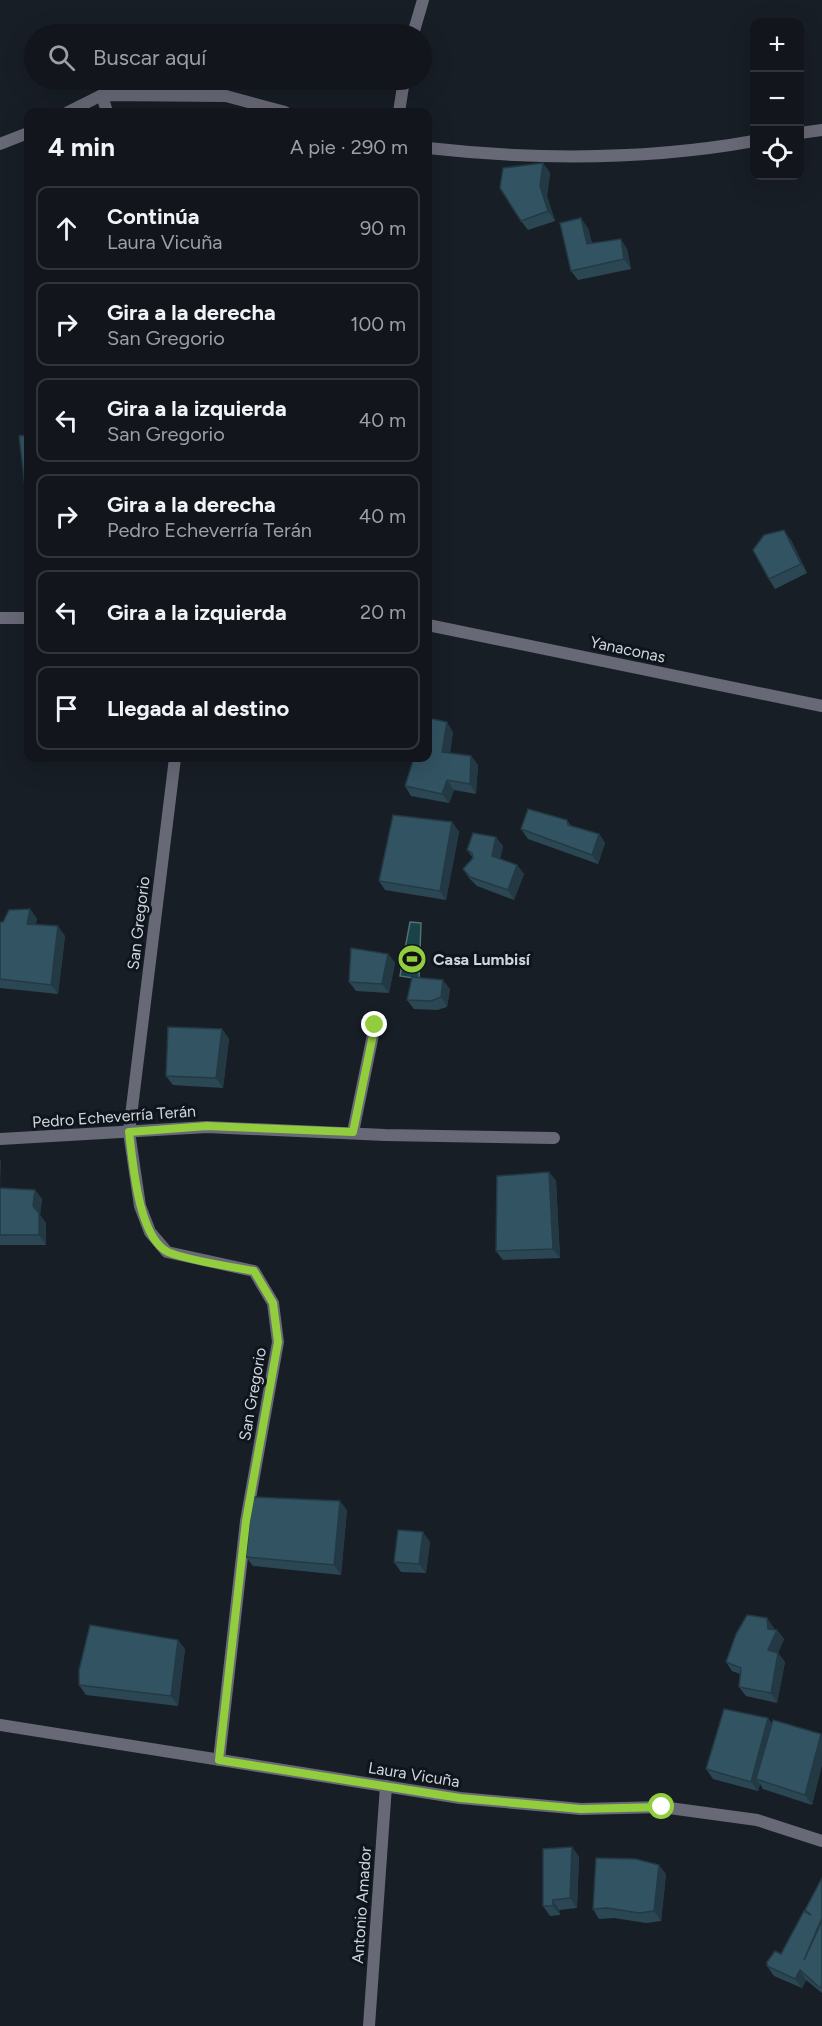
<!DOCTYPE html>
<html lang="es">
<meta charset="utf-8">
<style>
body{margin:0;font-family:Figtree,sans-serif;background:#1f2329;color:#f1f3f6}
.controls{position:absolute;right:18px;top:18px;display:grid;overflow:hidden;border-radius:12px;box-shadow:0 6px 24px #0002}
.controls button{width:54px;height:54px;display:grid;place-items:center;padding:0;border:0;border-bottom:2px solid #31353b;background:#12161c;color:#f1f3f6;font:30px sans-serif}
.stop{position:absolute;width:18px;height:18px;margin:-14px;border:4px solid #92cd3e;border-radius:50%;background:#fff}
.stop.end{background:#92cd3e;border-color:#fff;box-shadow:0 2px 6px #0008}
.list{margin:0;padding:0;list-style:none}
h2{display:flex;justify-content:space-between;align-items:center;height:78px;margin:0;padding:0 24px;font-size:26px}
h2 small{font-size:20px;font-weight:400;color:#9c9fa3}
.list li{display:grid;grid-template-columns:39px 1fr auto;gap:18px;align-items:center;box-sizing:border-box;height:84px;margin:0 12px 12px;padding:0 12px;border:2px solid #31353b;border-radius:12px}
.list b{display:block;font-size:22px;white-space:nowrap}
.list p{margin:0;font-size:20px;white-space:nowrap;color:#9c9fa3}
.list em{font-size:20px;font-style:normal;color:#9c9fa3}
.icon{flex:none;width:33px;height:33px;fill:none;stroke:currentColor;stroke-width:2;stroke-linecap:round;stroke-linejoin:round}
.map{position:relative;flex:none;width:822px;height:2026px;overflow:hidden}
.search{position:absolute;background:#12161c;box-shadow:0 6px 24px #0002;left:24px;top:24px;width:408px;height:66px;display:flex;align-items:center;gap:15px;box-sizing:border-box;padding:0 21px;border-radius:33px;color:#9c9fa3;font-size:22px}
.panel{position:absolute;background:#12161c;box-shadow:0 6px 24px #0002;left:24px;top:108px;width:408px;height:654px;border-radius:12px}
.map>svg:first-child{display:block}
.water{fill:#1a4347;stroke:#516f74;stroke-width:1.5}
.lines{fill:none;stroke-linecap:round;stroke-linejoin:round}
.minor{stroke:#686976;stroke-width:12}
.wall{fill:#2b4754}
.shaded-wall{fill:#233a45}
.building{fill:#325362;stroke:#233a45;stroke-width:1.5}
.route{stroke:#92cd3e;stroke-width:8}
.labels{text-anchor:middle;stroke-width:6;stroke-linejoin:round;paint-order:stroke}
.street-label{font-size:16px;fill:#d2d6dc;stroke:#0f151c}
.poi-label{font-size:16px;font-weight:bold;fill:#d2d6dc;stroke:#0f151c;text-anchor:start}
</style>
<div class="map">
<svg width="822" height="2026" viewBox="0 0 822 2026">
<rect width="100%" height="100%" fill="#181e26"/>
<path class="water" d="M410 922 421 923 419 979 400 976Z"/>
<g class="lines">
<g class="minor">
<path d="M413 34 423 0"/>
<path d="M102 95 107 112"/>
<path d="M68 112 102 95 226 96 285 112"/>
<path d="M399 112 404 80"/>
<path d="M800 133 822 130"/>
<path d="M0 144 28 133"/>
<path d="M428 148C535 160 648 160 754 141"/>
<path d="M0 618H28"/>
<path d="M428 625 822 706"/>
<path d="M175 758 129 1132 140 1206 150 1232 167 1252 254 1271 273 1303 278 1342 246 1521 219 1760"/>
<path d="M353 1132 375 1025"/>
<path d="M0 1139 207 1127 385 1135 554 1138"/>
<path d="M0 1725 460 1798 581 1809 662 1807 757 1820 822 1841"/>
<path d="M369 2026 386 1786"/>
</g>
</g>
<g class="wall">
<path d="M543 163 550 173 547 196 555 221 528 230 521 221Z"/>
<path d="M588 228 592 243 627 249 631 269 578 280 571 271Z"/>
<path d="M791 540 807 573 775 589 769 579Z"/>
<path d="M453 732 450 753 471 756 478 765 476 794 454 790 449 803 411 796 405 786Z"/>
<path d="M567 820 571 826 599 834 605 843 598 864 528 839 521 829Z"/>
<path d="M452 822 459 832 446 900 385 890 379 881Z"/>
<path d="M503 846 500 859 517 865 524 874 514 900 477 886 469 878 463 869 473 858 467 850Z"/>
<path d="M30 909 37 919 35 925 65 936 58 994 0 988V922H3Z"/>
<path d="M388 954 395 963 389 993 356 991 349 982Z"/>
<path d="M450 989 447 1007 437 1010 414 1009 407 1000Z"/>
<path d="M222 1029 229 1039 223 1088 173 1085 166 1076Z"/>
<path d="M549 1172 556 1181 560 1258 503 1260 496 1251Z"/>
<path d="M0 1188 35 1190 42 1199 40 1215 46 1223V1245H0Z"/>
<path d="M347 1510 341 1575 253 1566 246 1557Z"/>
<path d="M430 1542 426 1573 401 1572 394 1562Z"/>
<path d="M774 1628V1629L777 1630 784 1639 778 1653 785 1662 777 1703 746 1696 739 1687 740 1674 732 1671 726 1662Z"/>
<path d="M185 1649 178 1706 86 1695 79 1685Z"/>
<path d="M768 1718 772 1724 822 1736V1764L812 1805 763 1789 760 1784 758 1791 713 1779 706 1769Z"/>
<path d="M572 1847 579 1857 577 1908 559 1910 560 1915 550 1916 543 1906Z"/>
<path d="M666 1874 661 1921 646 1923 614 1918 599 1919 593 1909Z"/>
<path d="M822 1878V1993L806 1980 802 1988 774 1976 767 1966 781 1954 807 1913 805 1910Z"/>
</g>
<g class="shaded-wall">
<path d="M543 163 550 173 547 196 555 221 548 211 540 186Z"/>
<path d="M581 218 588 228 594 253 587 244Z"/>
<path d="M621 239 627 249 631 269 624 259Z"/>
<path d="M784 530 791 540 807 573 801 564Z"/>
<path d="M447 722 453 732 448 761 442 752Z"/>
<path d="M471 756 478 765 476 794 470 784Z"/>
<path d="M447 780 454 790 449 803 442 794Z"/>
<path d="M452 822 459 832 446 900 440 891Z"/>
<path d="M599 834 605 843 598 864 592 855Z"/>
<path d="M496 837 503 846 498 866 492 856Z"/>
<path d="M517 865 524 874 514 900 508 890Z"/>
<path d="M30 909 37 919 34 934 27 924Z"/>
<path d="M58 926 65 936 58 994 51 985Z"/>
<path d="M388 954 395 963 389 993 382 984Z"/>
<path d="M443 980 450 989 447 1007 441 997Z"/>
<path d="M222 1029 229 1039 223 1088 216 1078Z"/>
<path d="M0 1159 1 1161 0 1187Z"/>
<path d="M549 1172 556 1181 560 1258 553 1249Z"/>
<path d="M35 1190 42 1199 40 1215 46 1223V1245L39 1235 33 1206Z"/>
<path d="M340 1501 347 1510 341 1575 334 1565Z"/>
<path d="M423 1532 430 1542 426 1573 419 1564Z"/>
<path d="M767 1618 774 1628V1636L777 1630 784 1639 778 1653 785 1662 777 1703 771 1693Z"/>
<path d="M178 1640 185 1649 178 1706 171 1696Z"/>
<path d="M768 1718 774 1728 756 1779 760 1784 758 1791 751 1782Z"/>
<path d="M821 1734 822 1736V1764L812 1805 805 1795Z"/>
<path d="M572 1847 579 1857 577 1908 570 1898Z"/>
<path d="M659 1865 666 1874 661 1921 654 1911Z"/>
<path d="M553 1900 559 1910 560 1915 553 1906Z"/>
<path d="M800 1970 806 1980 802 1988 795 1979Z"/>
</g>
<g class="building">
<path d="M543 163 540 186 548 211 521 221 500 188 503 168Z"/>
<path d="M581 218 587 244 621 239 624 259 571 271 560 223Z"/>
<path d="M28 435V512L19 436Z"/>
<path d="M784 530 801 564 769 579 753 550 764 535Z"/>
<path d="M428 718 447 722 442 752 471 756 470 784 447 780 442 794 405 786 414 758H428Z"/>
<path d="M528 809 567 820 568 825 599 834 592 855 521 829Z"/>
<path d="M393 815 452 822 440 891 379 881Z"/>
<path d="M473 833 496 837 492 856 517 865 508 890 470 877 463 869 473 858 472 853 467 850Z"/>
<path d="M30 909 27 924 58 926 51 985 0 979V922H3L9 910Z"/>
<path d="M351 948 388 954 382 984 349 982Z"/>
<path d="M412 977 443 980 441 997 431 1001 407 1000Z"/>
<path d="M168 1027 222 1029 216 1078 166 1076Z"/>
<path d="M549 1172 553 1249 496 1251 497 1176Z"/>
<path d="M0 1188 35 1190 33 1206 39 1213V1235H0Z"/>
<path d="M252 1497 340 1501 334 1565 246 1557Z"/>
<path d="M398 1530 423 1532 419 1564 394 1562Z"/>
<path d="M747 1615 767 1618 768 1629 777 1630 768 1650 778 1653 771 1693 739 1687 741 1668 726 1662 736 1634Z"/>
<path d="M90 1625 178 1640 171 1696 79 1685V1670Z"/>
<path d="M724 1709 768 1718 751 1782 706 1769Z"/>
<path d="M773 1720 821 1734 805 1795 756 1779Z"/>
<path d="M572 1847 570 1898 553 1900V1906H543V1849Z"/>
<path d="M596 1858 636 1859 659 1865 654 1911 639 1913 607 1908 593 1909Z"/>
<path d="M822 1878V1921L821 1920 804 1960 822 1921V1987H819L800 1970 795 1979 767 1966V1962L775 1951 781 1954 804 1911 811 1915 805 1910Z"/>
</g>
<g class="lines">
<path class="route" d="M375 1025 353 1132 207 1126 129 1132C133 1163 138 1237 168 1252 185 1260 233 1267 254 1271L273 1303 278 1342 246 1521 219 1760 460 1798 581 1809 662 1807"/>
</g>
<defs>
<g id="stadium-disc" transform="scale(1.5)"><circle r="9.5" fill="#92cd3e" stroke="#0f151c"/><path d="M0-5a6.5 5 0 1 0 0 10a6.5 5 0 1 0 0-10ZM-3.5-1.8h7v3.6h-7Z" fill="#111"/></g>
</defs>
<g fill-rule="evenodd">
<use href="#stadium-disc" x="412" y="959"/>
</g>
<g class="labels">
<g class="street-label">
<text transform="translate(628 649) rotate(12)" y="6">Yanaconas</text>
<text transform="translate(138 923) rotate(-83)" y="6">San Gregorio</text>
<text transform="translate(114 1116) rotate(-4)" y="6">Pedro Echeverría Terán</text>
<text transform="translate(252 1394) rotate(-80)" y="6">San Gregorio</text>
<text transform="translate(414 1774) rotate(9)" y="6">Laura Vicuña</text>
<text transform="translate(361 1905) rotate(-86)" y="6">Antonio Amador</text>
</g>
<g class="poi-label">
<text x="433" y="965">Casa Lumbisí</text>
</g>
</g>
</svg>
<div class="controls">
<button>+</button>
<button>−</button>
<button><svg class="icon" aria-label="locate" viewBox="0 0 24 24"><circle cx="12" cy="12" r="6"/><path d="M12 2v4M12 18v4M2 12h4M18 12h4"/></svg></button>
</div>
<div class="stop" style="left:662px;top:1807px"></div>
<div class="stop end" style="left:375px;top:1025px"></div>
<div class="search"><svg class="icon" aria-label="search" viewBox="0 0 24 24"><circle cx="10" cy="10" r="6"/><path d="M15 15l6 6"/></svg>Buscar aquí</div>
<section class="panel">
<h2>4 min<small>A pie · 290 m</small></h2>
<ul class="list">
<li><svg class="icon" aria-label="ahead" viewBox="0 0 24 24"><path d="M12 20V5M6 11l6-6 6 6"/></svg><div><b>Continúa</b><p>Laura Vicuña</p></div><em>90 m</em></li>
<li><svg class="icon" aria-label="right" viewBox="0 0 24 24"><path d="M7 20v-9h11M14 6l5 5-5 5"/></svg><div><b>Gira a la derecha</b><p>San Gregorio</p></div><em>100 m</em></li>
<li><svg class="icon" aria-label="left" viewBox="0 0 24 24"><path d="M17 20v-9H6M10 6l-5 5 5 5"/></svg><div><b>Gira a la izquierda</b><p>San Gregorio</p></div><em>40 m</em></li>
<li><svg class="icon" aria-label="right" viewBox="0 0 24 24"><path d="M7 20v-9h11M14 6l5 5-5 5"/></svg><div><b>Gira a la derecha</b><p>Pedro Echeverría Terán</p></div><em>40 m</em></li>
<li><svg class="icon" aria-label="left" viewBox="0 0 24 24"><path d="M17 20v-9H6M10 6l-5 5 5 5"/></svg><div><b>Gira a la izquierda</b></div><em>20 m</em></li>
<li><svg class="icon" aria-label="arrive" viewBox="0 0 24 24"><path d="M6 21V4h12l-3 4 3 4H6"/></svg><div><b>Llegada al destino</b></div></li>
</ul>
</section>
</div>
